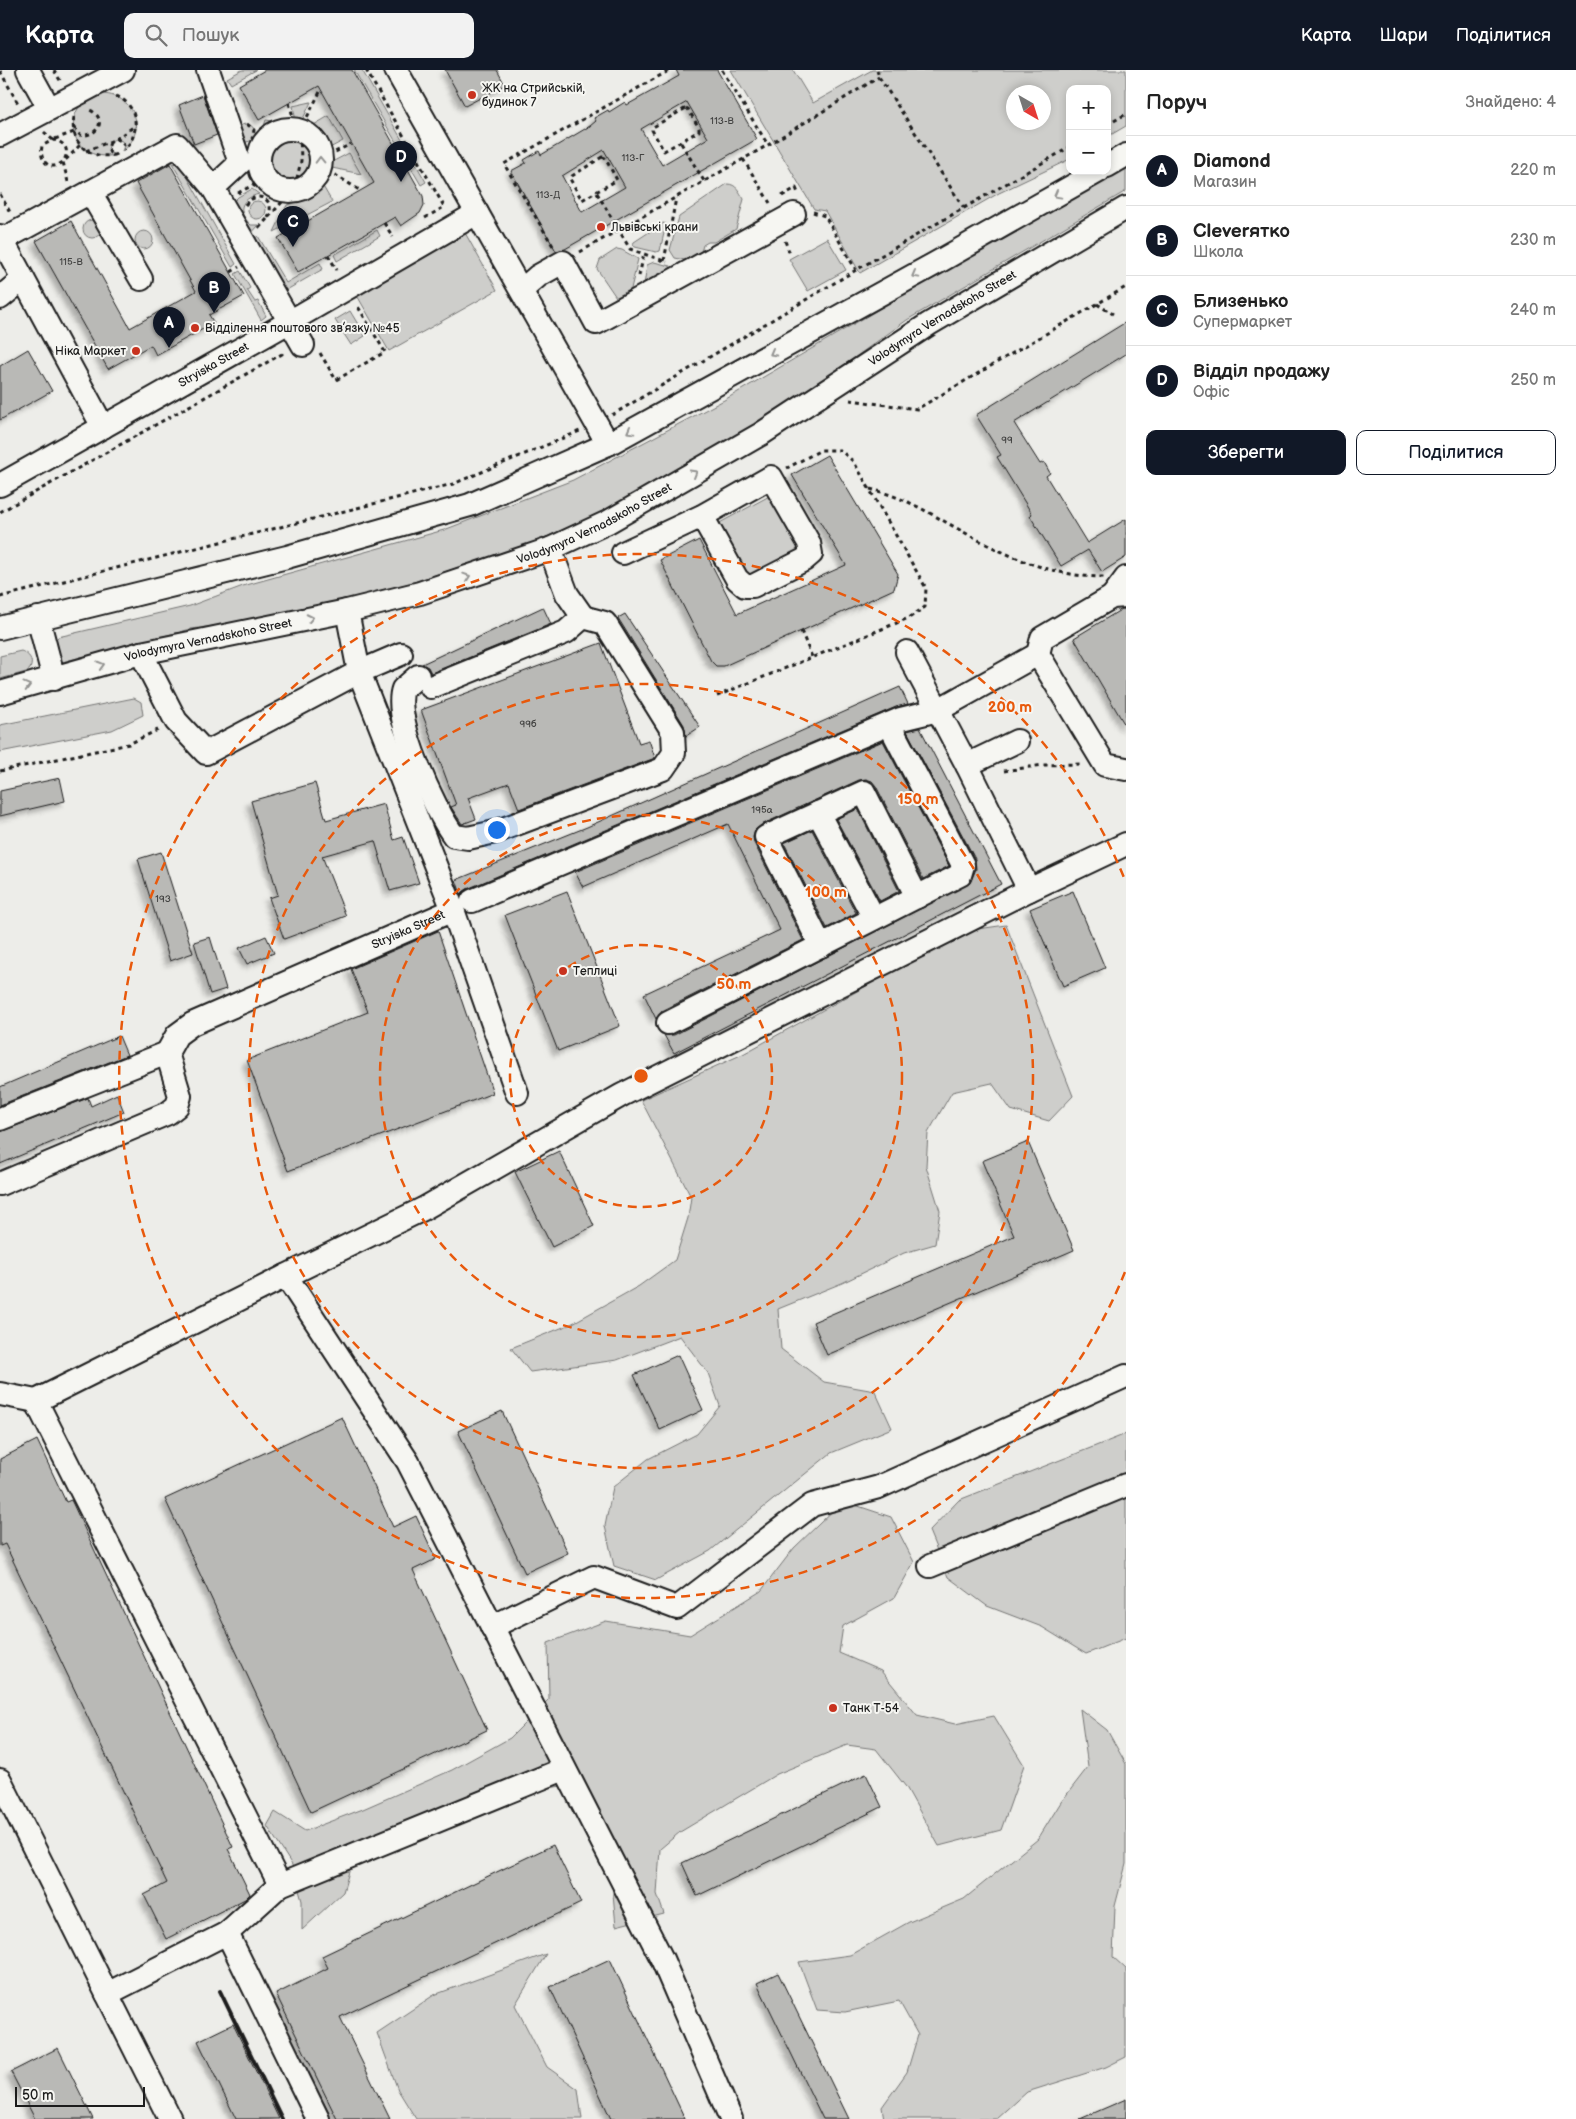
<!DOCTYPE html>
<html lang="uk">
<meta charset="utf-8">
<style>
body{margin:0;font-family:"Balsamiq Sans",sans-serif;background:#f2f2f2;color:#222}
.controls{position:absolute;right:15px;top:15px;display:grid;overflow:hidden;border-radius:10px;box-shadow:0 2px 8px #0003}
.controls button{width:45px;height:45px;display:grid;place-items:center;padding:0;border:0;border-bottom:1px solid #e0e0e0;background:#fff;color:#222;font:25px sans-serif}
.compass{position:absolute;left:1006px;top:15px;width:45px;height:45px;border-radius:50%;background:#fff;box-shadow:0 2px 8px #0003;rotate:141deg}
.scale{position:absolute;left:15px;bottom:12px;width:130px;box-sizing:border-box;padding-left:5px;border:2px solid #1c1c1c;border-top:0;font-size:14px;line-height:18px;white-space:nowrap;color:#1c1c1c;-webkit-text-stroke:4px #f6f6f2;paint-order:stroke}
.you{position:absolute;left:496px;top:759px;width:18px;height:18px;margin:-12px;border:4px solid #fff;border-radius:50%;background:#1a73e8;box-shadow:0 0 0 8px #1a73e833}
.badge{display:grid;place-items:center;width:32px;height:32px;border-radius:50%;background:#111827;color:#fff;font-size:16px;font-weight:700}
.pin{position:absolute;translate:-50% -41px;filter:drop-shadow(0 1px 2px #0008)}
.pin::after{content:'';position:absolute;top:26px;width:18px;height:15px;background:inherit;clip-path:polygon(0 0,100% 0,50% 100%)}
.list{margin:0;padding:0;list-style:none}
h2{display:flex;justify-content:space-between;align-items:center;height:65px;margin:0;padding:0 20px;font-size:21px}
h2 small{font-size:16px;font-weight:400;color:#767676}
.list li{display:grid;grid-template-columns:32px 1fr auto;gap:15px;align-items:center;box-sizing:border-box;height:70px;padding:0 20px;border-top:1px solid #e0e0e0}
.list b{display:block;font-size:19px;white-space:nowrap}
.list p{margin:0;font-size:16px;white-space:nowrap;color:#767676}
.list em{font-size:16px;font-style:normal;color:#767676}
.actions{display:flex;gap:10px;padding:15px 20px}
.actions a{flex:1;padding:11px 0;border:1px solid #111827;border-radius:10px;text-align:center;font-size:18px;color:#111827}
.actions .main{background:#111827;color:#fff}
.icon{flex:none;width:28px;height:28px;fill:none;stroke:currentColor;stroke-width:2;stroke-linecap:round;stroke-linejoin:round}
.map{position:relative;flex:none;width:1126px;height:2049px;overflow:hidden}
header{display:flex;align-items:center;gap:30px;box-sizing:border-box;height:70px;padding:0 25px;background:#111827;color:#fff}
header strong{font-size:24px}
nav{display:flex;gap:28px;margin-inline-start:auto;font-size:18px}
.search{width:350px;height:45px;background:#f2f2f2;display:flex;align-items:center;gap:12px;box-sizing:border-box;padding:0 18px;border-radius:10px;color:#767676;font-size:19px}
main{display:flex}
aside{flex:1;background:#fff}
.map>svg:first-child{display:block}
.green{fill:#cececb;stroke:#757574;fill-rule:evenodd}
.building{fill:#b9b9b6;stroke:#1c1c1c;fill-rule:evenodd;filter:url(#shadow)}
.lines{fill:none;stroke-linecap:round;stroke-linejoin:round}
.minor-casing{stroke:#1c1c1c;stroke-width:26}
.path{stroke:#1c1c1c;stroke-width:3;stroke-dasharray:4 4;stroke-linecap:butt}
.minor{stroke:#f6f6f2;stroke-width:22}
.rail{stroke:#1c1c1c;stroke-width:4}
.oneway{stroke:#949492}
.ring{fill:none;stroke:#e8590c;stroke-width:2.5;stroke-dasharray:9 6}
.poi-dot{fill:#c8321e;stroke:#f6f6f2;stroke-width:2}
.labels{text-anchor:middle;stroke-width:4;stroke-linejoin:round;paint-order:stroke}
.number-label{font-size:10px;fill:#434342}
.poi-label{font-size:12px;fill:#1c1c1c;stroke:#f6f6f2;text-anchor:start}
.street-label{font-size:12px;fill:#1c1c1c;stroke:#f6f6f2}
.centre{fill:#e8590c;stroke:#f6f6f2;stroke-width:2.5}
.ring-label{font-size:15px;text-anchor:middle;font-weight:bold;fill:#e8590c;stroke:#f6f6f2;stroke-width:4;stroke-linejoin:round;paint-order:stroke}
</style>
<header>
<strong>Карта</strong>
<div class="search"><svg class="icon" aria-label="search" viewBox="0 0 24 24"><circle cx="10" cy="10" r="6"/><path d="M15 15l6 6"/></svg>Пошук</div>
<nav><a>Карта</a><a>Шари</a><a>Поділитися</a></nav>
</header>
<main>
<div class="map">
<svg width="1126" height="2049" viewBox="0 0 1126 2049">
<defs>
<filter id="shadow"><feDropShadow dx="-4.5" dy="4.5" stdDeviation="2.5" flood-color="#0004"/></filter>
</defs>
<rect width="100%" height="100%" fill="#edede9"/>
<filter id="ink" filterUnits="userSpaceOnUse"><feTurbulence type="fractalNoise" baseFrequency=".02" numOctaves="2"/><feDisplacementMap in="SourceGraphic" scale="10" xChannelSelector="R" yChannelSelector="G"/><feConvolveMatrix kernelMatrix="1 2 1 2 8 2 1 2 1" color-interpolation-filters="sRGB"/></filter>
<g filter="url(#ink)">
<g class="green">
<path d="M242 0H256L231 14 227 8Z"/>
<path d="M354 0H362L426 112 421 115Z"/>
<path d="M731 0H793L813 33 872 0H1126V56L1107 67V19H1070V89L999 123 860 203 825 141 814 139ZM1044 22V52H1014V22Z"/>
<path d="M103 24C136 26 148 61 122 82L124 75 122 71 115 69 111 71 108 79 110 83 117 85C64 95 59 29 103 24Z"/>
<path d="M311 32 299 57 297 56 293 36Z"/>
<path d="M329 46 343 71 324 81 318 67 307 59Z"/>
<path d="M266 50 286 53 260 67Z"/>
<circle cx="246" cy="63" r="9"/>
<circle cx="291" cy="91" r="22"/>
<path d="M349 83 361 104 332 98V92Z"/>
<path d="M172 93 180 94 236 194 232 197Z"/>
<path d="M1126 94V121L907 250 752 361 640 425 533 473 407 514 267 549 191 559 62 592 57 589 54 571 58 567 190 536 243 516 444 460 573 410 726 329Z"/>
<path d="M321 113 332 132 274 162 287 135C302 131 311 126 321 113Z"/>
<path d="M727 114C737 114 739 122 744 129L736 159 714 172H708L703 175 701 182 685 190 675 188 670 180 679 147Z"/>
<path d="M252 119 259 124C240 129 236 141 251 155H259L250 165 232 133 238 127Z"/>
<circle cx="257" cy="140" r="9"/>
<circle cx="92" cy="159" r="9"/>
<path d="M663 153 666 154 660 181 656 182 635 177 633 174 634 172Z"/>
<path d="M377 160 380 166 337 191 334 185Z"/>
<circle cx="144" cy="170" r="9"/>
<path d="M464 161 497 220 389 281 355 222Z"/>
<path d="M258 166 286 213 320 193 323 199 283 222 253 170Z"/>
<path d="M827 168 846 200 808 221 789 189Z"/>
<path d="M617 179 622 180 638 189 630 223 618 230 597 199 600 190Z"/>
<path d="M654 192 670 196 671 199 644 215 647 195Z"/>
<path d="M240 201 250 218 247 220 255 232 258 231 266 246 261 250 235 204Z"/>
<path d="M350 241 365 266 351 275 335 250Z"/>
<path d="M775 423 804 478 744 510 714 456Z"/>
<path d="M21 581C29 584 34 590 30 599L26 602 0 609V586Z"/>
<path d="M134 628 141 632 143 645 112 660 0 682V655Z"/>
<path d="M1006 855 1073 1026 1049 1051 1011 1040 992 1013 952 1022 928 1063 926 1096 940 1141 935 1174 904 1183 842 1213 778 1239 781 1279 824 1312 875 1321 892 1358 831 1383 710 1481 656 1510 614 1496 605 1456 613 1417 648 1389 697 1364 720 1336 708 1303 680 1266 617 1290 530 1302 511 1278 571 1254 639 1216 675 1190 688 1148 691 1127 641 1030 743 984 881 908 950 863Z"/>
<path d="M1126 1364V1568L1086 1584 1042 1557 987 1536 948 1507 929 1461 959 1430Z"/>
<path d="M843 1431 891 1447 914 1492 894 1528 843 1556 839 1583 881 1601 917 1645 955 1654 994 1646 1024 1695 1001 1760 939 1776 906 1717 876 1679 847 1675 777 1704 680 1762 660 1779 657 1824 664 1844 616 1856 612 1813 615 1772 561 1716 520 1723 356 1778 343 1822 302 1860V1831L292 1795 267 1756 275 1742 305 1761 363 1739 452 1700 510 1668 549 1629 548 1573 606 1551 690 1565 761 1521 794 1478Z"/>
<path d="M1080 1639 1107 1660 1126 1694V1794L1115 1836 1113 1887 1126 1899V1987L1106 1997 1027 2022 997 2049H884L882 2037 907 2002 918 1965 899 1931 845 1942 817 1940 799 1892 850 1885 909 1852 964 1829 1038 1769 1061 1732 1088 1697Z"/>
<path d="M546 1884 515 1935 547 1997 578 2019 582 2049H416L398 2020 377 1963 434 1925Z"/>
</g>
<g class="building">
<path d="M265 0H352L423 126 424 135 420 143 401 156 395 147 298 202 278 168 374 113 319 16 259 50 239 15Z"/>
<path d="M445 0H497L505 15 465 36Z"/>
<path d="M676 0H717L757 69 565 179 556 181 511 101 526 93 524 90 539 81 541 85 590 56 596 51 594 48 608 40 609 42 625 32 627 35 679 6ZM687 32 708 68 662 95 641 59ZM604 80 625 117 582 142 562 106Z"/>
<path d="M203 25 217 65 194 74 179 35Z"/>
<path d="M170 94 244 226 209 245 214 253 156 285 151 275 108 299 36 171 71 151 130 258 196 221 136 113Z"/>
<path d="M1126 252V284L1014 353 1040 394 1044 392 1050 403 1046 406 1087 473 1126 449V487L1102 502 1088 480 1061 496 1030 446 1032 444 997 387 1001 385 976 345Z"/>
<path d="M28 279 52 321 0 350V296Z"/>
<path d="M827 385 898 504 894 519 724 596H716L711 591 660 490 699 470 737 544 846 495 792 405Z"/>
<path d="M543 537 551 554 431 603 428 597 422 594Z"/>
<path d="M1122 539H1126V657L1074 568Z"/>
<path d="M625 544 700 657 686 666 684 655 618 548Z"/>
<path d="M601 573 639 673 649 670 655 688 519 739 509 713 468 728 476 749 462 754 451 737 456 735 421 640Z"/>
<path d="M900 617 908 634 896 637 467 819 461 824 456 810 587 757Z"/>
<path d="M920 658 1001 814 674 983 664 965H674L970 813 976 799 975 789 907 661Z"/>
<path d="M883 671 949 796 923 809 876 716 872 711 866 709 859 710 761 755 755 760 753 767 754 773 803 870 662 941 656 949 644 924 780 860 728 754 583 817 575 802Z"/>
<path d="M60 708 65 731 0 746V721Z"/>
<path d="M315 713 326 750 384 734 394 770 403 767 419 813 390 821 375 771 322 786 346 846 284 869 269 828 278 825 251 731Z"/>
<path d="M858 739 899 821 880 831 836 749Z"/>
<path d="M812 760 856 843 827 858 784 773Z"/>
<path d="M161 782 193 883 170 891 138 789Z"/>
<path d="M567 821 620 956 558 981 505 845Z"/>
<path d="M1073 821 1105 898 1063 916 1030 839Z"/>
<path d="M438 861 493 1023 288 1101 247 990 368 942 351 899Z"/>
<path d="M266 866 274 883 247 894 239 878Z"/>
<path d="M210 867 226 919 210 924 194 872Z"/>
<path d="M119 966 127 985 0 1035V1017Z"/>
<path d="M117 1024 124 1042 0 1094V1062L88 1028 91 1036Z"/>
<path d="M1028 1072 1074 1180 827 1285 813 1252 1014 1166 982 1091Z"/>
<path d="M559 1081 594 1156 552 1177 515 1102Z"/>
<path d="M678 1285 703 1340 660 1360 634 1305Z"/>
<path d="M502 1341 568 1483 525 1503 458 1361Z"/>
<path d="M342 1347 393 1457 416 1446 436 1489 413 1500 487 1660 311 1742 165 1429Z"/>
<path d="M37 1370 66 1432 71 1430 73 1434 233 1777 228 1779 250 1824 245 1829 166 1869 144 1825 167 1813 5 1474 0 1476V1389Z"/>
<path d="M866 1704 882 1737 697 1826 682 1793Z"/>
<path d="M553 1775 581 1833 340 1947 390 2049H337L276 1924 328 1898 322 1886Z"/>
<path d="M610 1889 685 2049H611L550 1917Z"/>
<path d="M778 1903 849 2049H823L757 1913Z"/>
<path d="M233 1954 279 2049H236L198 1971Z"/>
<path d="M58 1978 93 2049H35L11 2002Z"/>
<path d="M1126 2029V2049H1080Z"/>
</g>
<g class="lines">
<g class="minor-casing">
<g id="minor">
<path d="M28 0 49 38"/>
<path d="M208 0 240 93 213 118"/>
<path d="M396 0 608 374"/>
<circle cx="290" cy="90" r="31"/>
<path d="M0 65 123 0"/>
<path d="M1107 96 1126 85"/>
<path d="M90 122 141 209"/>
<path d="M0 166 103 357"/>
<path d="M2 170 177 75 213 118 303 275"/>
<path d="M522 220 538 206 563 192 596 253 794 144"/>
<path d="M0 228 23 209"/>
<path id="s1" d="M0 415 289 252 477 143"/>
<path d="M623 483 702 446 771 407 809 473 811 484 804 490 753 516H745L737 509 702 446"/>
<path d="M1126 526 1112 527 1042 568 1038 584 1105 695 1126 699"/>
<path d="M1112 527 1126 508"/>
<path d="M38 548 54 609"/>
<path d="M0 558 287 487 470 435 608 374 940 191 1099 101"/>
<path d="M141 583 176 651 206 683 359 602 401 584"/>
<path d="M418 606 403 619C392 649 435 741 454 766L468 768 495 762 663 699 674 683 673 662 605 553 583 547"/>
<path d="M431 617 566 562 583 547 567 524 550 479"/>
<path id="s2" d="M0 623 141 583 347 541 420 523 550 479 608 452 761 364 929 254 1126 138"/>
<path d="M967 695 1017 671"/>
<path d="M818 743 874 848"/>
<path d="M1029 820 1126 774"/>
<path d="M472 831 901 649 938 640 1038 584"/>
<path d="M453 840 517 1023"/>
<path d="M821 876 766 767 864 722 917 827"/>
<path d="M668 953 960 805 963 795 889 654"/>
<path id="s3" d="M167 983 177 965 192 954 453 840 359 602 347 541"/>
<path d="M0 1049 167 983"/>
<path d="M0 1114 168 1043 177 1036 180 1026 167 983"/>
<path d="M286 1206 423 1139 622 1025 1029 820 967 695 907 582"/>
<path d="M0 1324 36 1331 286 1206 408 1392 662 1889 731 2049"/>
<path d="M930 1496 1126 1415"/>
<path d="M492 1557 594 1507 677 1538 812 1435 879 1417 1126 1306"/>
<path d="M0 1710 107 1924 227 1863 280 1815 36 1331"/>
<path d="M280 1815 564 1699"/>
<path d="M227 1863 318 2049"/>
<path d="M107 1924 170 2049"/>
</g>
</g>
<g class="path">
<path d="M54 0 61 12"/>
<path d="M366 0 445 138"/>
<path d="M722 0 768 75"/>
<path d="M877 0 879 7 964 138"/>
<path d="M0 1 19 35"/>
<path d="M116 26C139 35 141 64 124 80"/>
<path d="M289 33 297 60"/>
<path d="M686 38 688 39 699 58V61L664 81 652 60 653 57Z"/>
<path d="M74 47C69 73 89 90 115 85"/>
<path d="M247 54 254 60 252 69"/>
<path d="M1107 55 1126 44"/>
<path d="M74 57 80 65C98 67 108 49 90 40"/>
<path d="M44 62 53 70"/>
<path d="M55 69 74 62"/>
<path d="M116 69 122 71 124 75 123 80"/>
<circle cx="291" cy="91" r="22"/>
<path d="M110 72 108 79 110 83 116 85"/>
<path d="M681 73 704 111"/>
<path d="M255 74 260 80"/>
<path d="M86 81 116 69 136 55"/>
<path d="M602 87 605 88 617 110 582 130 570 109 572 106Z"/>
<path d="M321 89 351 74"/>
<path d="M743 89 770 133"/>
<path d="M320 98 337 106 361 121"/>
<path d="M68 112 63 92C70 81 66 72 53 70L42 76C41 82 41 87 45 92 56 105 72 83 80 75"/>
<path d="M238 123 253 115 269 126"/>
<path d="M597 123 630 179 667 192"/>
<path d="M0 124 11 144"/>
<path d="M782 126 796 118 799 125"/>
<path d="M268 127 274 118"/>
<path d="M245 135C258 118 278 131 267 149L291 122 296 112 301 91 300 61 321 20"/>
<path d="M813 142 825 146 856 200"/>
<path d="M425 148 444 137"/>
<path d="M384 153 393 167"/>
<path d="M259 158 267 149"/>
<path d="M785 171 790 184"/>
<path d="M553 176 504 94 670 0"/>
<path d="M580 182 768 75 879 7"/>
<path d="M328 185 337 200"/>
<path d="M664 191 676 128"/>
<path d="M231 202 239 197"/>
<path d="M639 206 644 184"/>
<path d="M1097 234 1113 244"/>
<path d="M320 283 336 310 385 282 357 235"/>
<path d="M850 330 917 339 1126 217"/>
<path d="M612 345 856 200 1070 77"/>
<path d="M870 419C905 427 929 443 960 460 1005 485 1051 507 1104 507"/>
<path d="M0 442 282 284 280 280"/>
<path d="M0 527 453 414 580 361"/>
<path d="M801 561 812 587"/>
<path d="M717 626 909 548 925 537 926 518 854 392 840 380H821L787 398"/>
<path d="M0 701 129 674 160 659"/>
<path d="M1004 701 1043 695 1082 694"/>
</g>
<use href="#minor" class="minor"/>
<path class="rail" d="M220 1921 282 2049"/>
</g>
<defs><path id="oneway-chevron" d="M-2-3.5L2.5 0L-2 3.5" fill="none" stroke-width="1.6" stroke-linecap="round" stroke-linejoin="round" transform="scale(1.25)"/></defs>
<g class="oneway">
<use href="#oneway-chevron" transform="translate(320 90) rotate(-91)"/>
<use href="#oneway-chevron" transform="translate(1057 125) rotate(151)"/>
<use href="#oneway-chevron" transform="translate(915 205) rotate(151)"/>
<use href="#oneway-chevron" transform="translate(773 283) rotate(151)"/>
<use href="#oneway-chevron" transform="translate(630 361) rotate(151)"/>
<use href="#oneway-chevron" transform="translate(694 403) rotate(-30)"/>
<use href="#oneway-chevron" transform="translate(467 507) rotate(-19)"/>
<use href="#oneway-chevron" transform="translate(310 548) rotate(-12)"/>
<use href="#oneway-chevron" transform="translate(101 595) rotate(-17)"/>
<use href="#oneway-chevron" transform="translate(27 616) rotate(-15)"/>
</g>
</g>
<g class="ring">
<circle cx="641" cy="1006" r="131"/>
<circle cx="641" cy="1006" r="261"/>
<circle cx="641" cy="1006" r="392"/>
<path d="M1125 1202A522 522 0 1 1 1125 810"/>
</g>
<g class="poi-dot">
<circle cx="472" cy="25" r="5"/>
<circle cx="601" cy="157" r="5"/>
<circle cx="195" cy="258" r="5"/>
<circle cx="136" cy="281" r="5"/>
<circle cx="563" cy="901" r="5"/>
<circle cx="833" cy="1638" r="5"/>
</g>
<g class="labels">
<g class="number-label">
<text x="722" y="54">113-В</text>
<text x="633" y="91">113-Г</text>
<text x="548" y="128">113-Д</text>
<text x="71" y="195">115-В</text>
<text x="1007" y="373">99</text>
<text x="528" y="657">99б</text>
<text x="762" y="743">195а</text>
<text x="163" y="832">193</text>
</g>
<g class="poi-label">
<text x="482" y="22">ЖК на Стрийській,<tspan x="482" dy="14">будинок 7</tspan></text>
<text x="611" y="161">Львівські крани</text>
<text x="205" y="262">Відділення поштового зв’язку №45</text>
<text x="126" y="285" text-anchor="end">Ніка Маркет</text>
<text x="573" y="905">Теплиці</text>
<text x="843" y="1642">Танк Т-54</text>
</g>
<g class="street-label">
<text dy="4" stroke="none"><textPath href="#s2" startOffset="1025">Volodymyra Vernadskoho Street</textPath></text>
<text dy="4" stroke="none"><textPath href="#s1" startOffset="245">Stryiska Street</textPath></text>
<text dy="4" stroke="none"><textPath href="#s2" startOffset="620">Volodymyra Vernadskoho Street</textPath></text>
<text dy="4" stroke="none"><textPath href="#s2" startOffset="215">Volodymyra Vernadskoho Street</textPath></text>
<text dy="4" stroke="none"><textPath href="#s3" startOffset="275">Stryiska Street</textPath></text>
</g>
</g>
<circle cx="641" cy="1006" r="8" class="centre"/>
<g class="ring-label">
<text x="1010" y="642">200 m</text>
<text x="918" y="734">150 m</text>
<text x="826" y="827">100 m</text>
<text x="734" y="919">50 m</text>
</g>
</svg>
<div class="controls">
<button>+</button>
<button>−</button>
</div>
<svg class="compass" viewBox="-18 -18 36 36"><path d="M0-13l5 13h-10z" fill="#e53935"/><path d="M0 13l5-13h-10z" fill="#767676"/></svg>
<div class="scale">50 m</div>
<div class="you"></div>
<div class="pin badge" style="left:169px;top:278px">A</div>
<div class="pin badge" style="left:214px;top:243px">B</div>
<div class="pin badge" style="left:293px;top:177px">C</div>
<div class="pin badge" style="left:401px;top:112px">D</div>
</div>
<aside>
<h2>Поруч<small>Знайдено: 4</small></h2>
<ul class="list">
<li><span class="badge">A</span><div><b>Diamond</b><p>Магазин</p></div><em>220 m</em></li>
<li><span class="badge">B</span><div><b>Cleverятко</b><p>Школа</p></div><em>230 m</em></li>
<li><span class="badge">C</span><div><b>Близенько</b><p>Супермаркет</p></div><em>240 m</em></li>
<li><span class="badge">D</span><div><b>Відділ продажу</b><p>Офіс</p></div><em>250 m</em></li>
</ul>
<div class="actions"><a class="main">Зберегти</a><a>Поділитися</a></div>
</aside>
</main>
